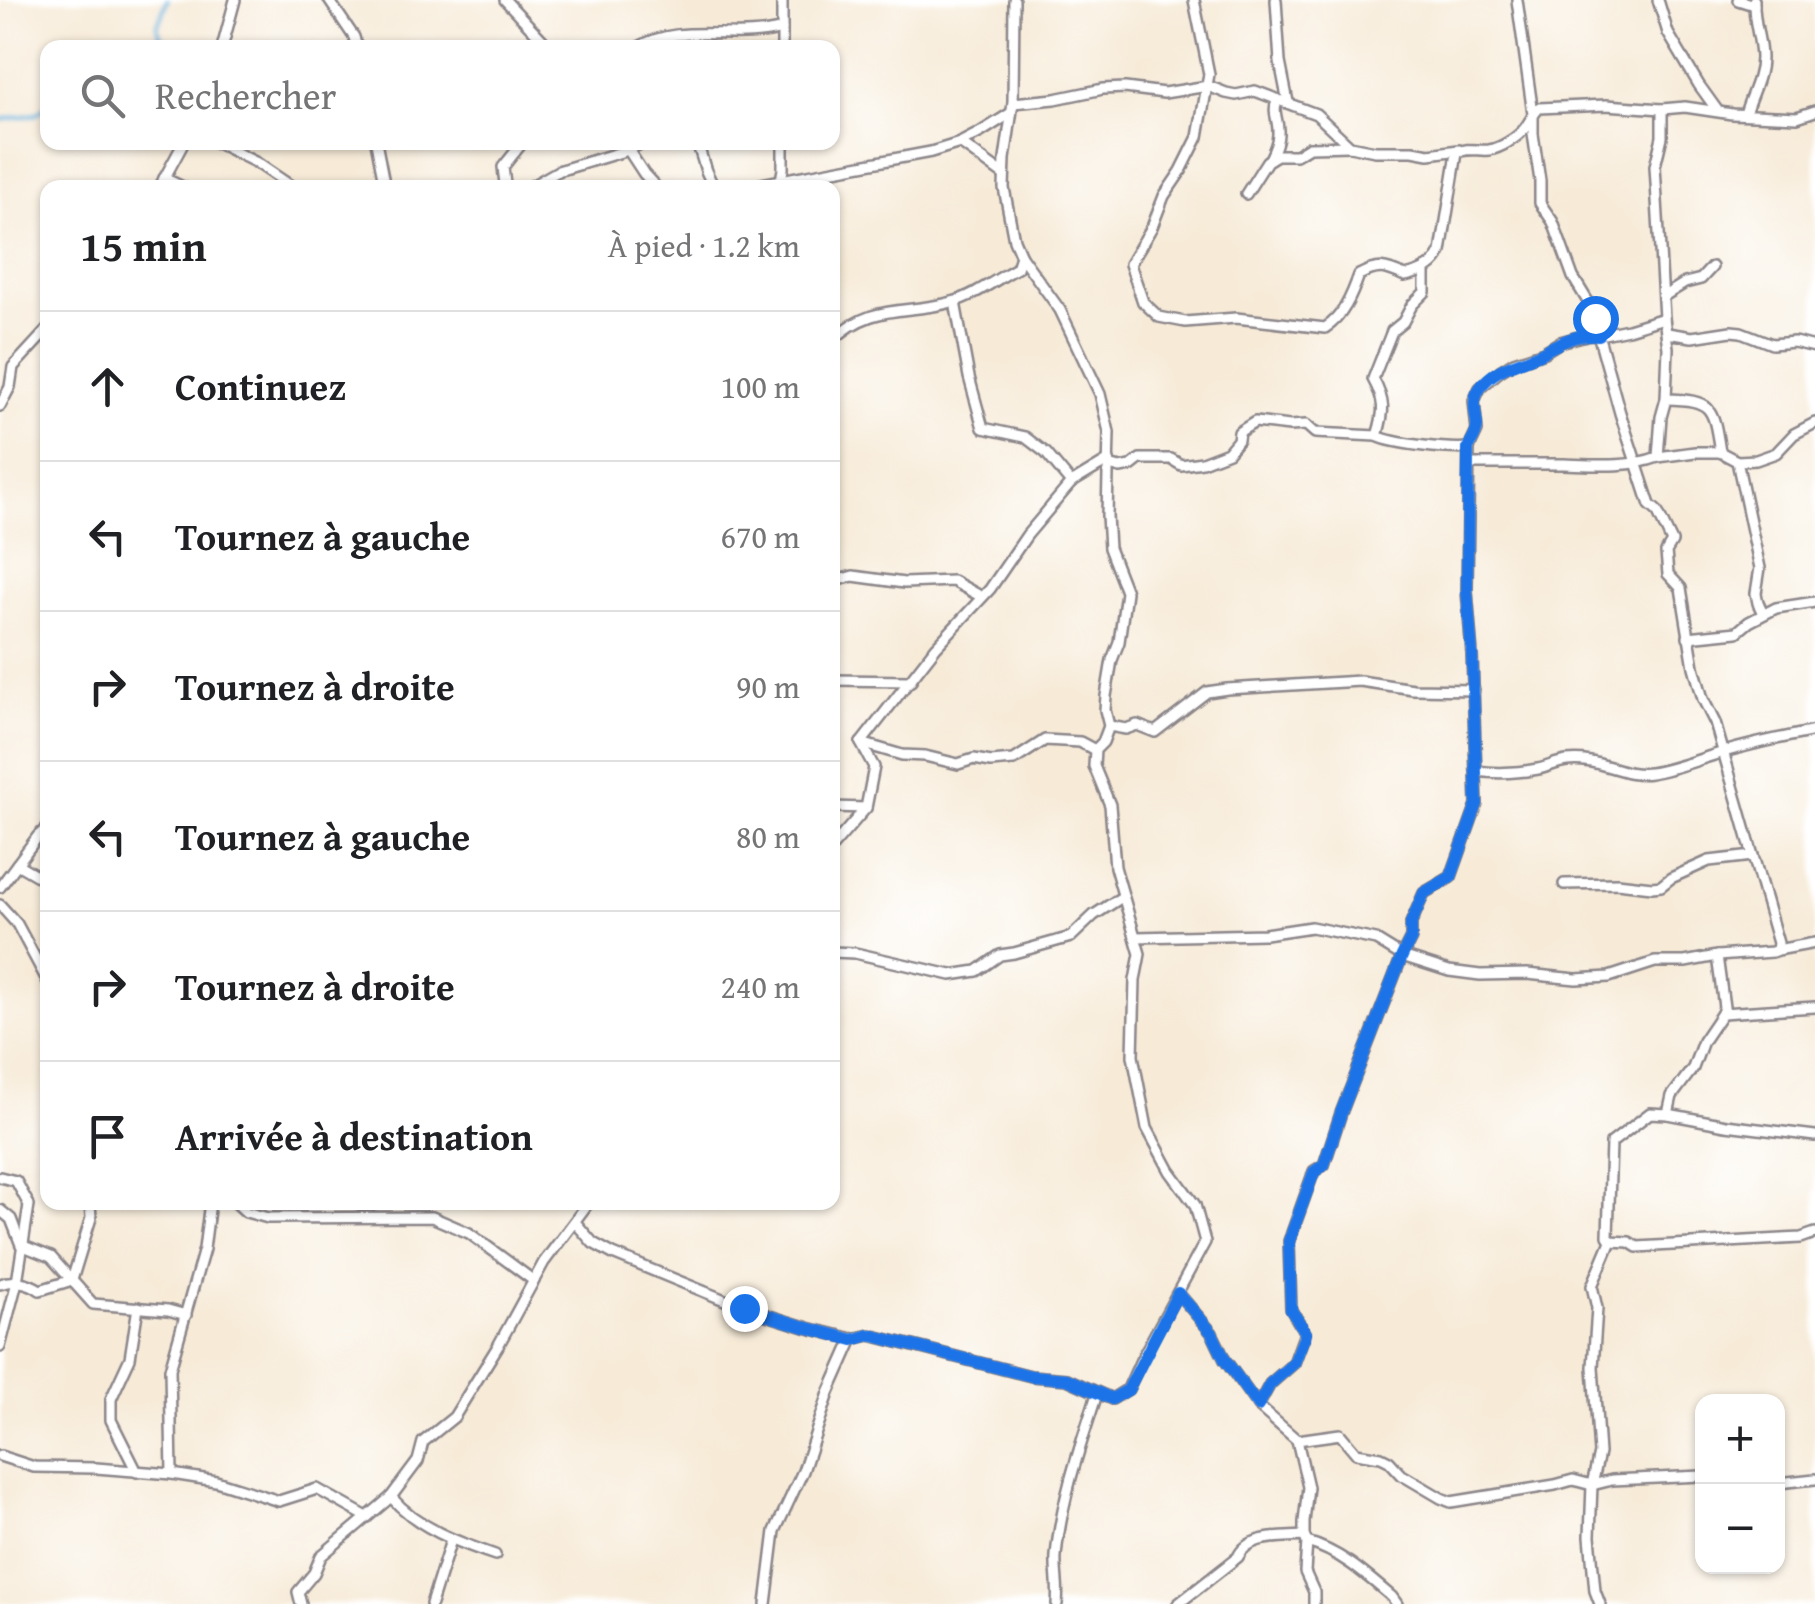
<!DOCTYPE html>
<html lang="fr">
<meta charset="utf-8">
<style>
body{margin:0;font-family:"Gentium Book Plus",serif;background:#f6f6f6;color:#202124}
.controls{position:absolute;right:30px;bottom:30px;display:grid;overflow:hidden;border-radius:20px;box-shadow:0 2px 8px #0004}
.controls button{width:90px;height:90px;display:grid;place-items:center;padding:0;border:0;border-bottom:2px solid #e0e0e0;background:#fff;color:#202124;font:50px sans-serif}
.stop{position:absolute;width:30px;height:30px;margin:-22px;border:8px solid #1a73e8;border-radius:50%;background:#fff}
.stop.end{background:#1a73e8;border-color:#fff;box-shadow:0 2px 10px #0008}
.list{margin:0;padding:0;list-style:none}
h2{display:flex;justify-content:space-between;align-items:center;height:130px;margin:0;padding:0 40px;font-size:42px}
h2 small{font-size:32px;font-weight:400;color:#757577}
.list li{display:grid;grid-template-columns:65px 1fr auto;gap:30px;align-items:center;box-sizing:border-box;height:150px;padding:0 40px;border-top:2px solid #e0e0e0}
.list b{display:block;font-size:38px;white-space:nowrap}
.list em{font-size:32px;font-style:normal;color:#757577}
.icon{flex:none;width:55px;height:55px;fill:none;stroke:currentColor;stroke-width:2;stroke-linecap:round;stroke-linejoin:round}
.map{position:relative;flex:none;width:1815px;height:1604px;overflow:hidden}
.search{position:absolute;background:#fff;box-shadow:0 2px 8px #0004;left:40px;top:40px;width:800px;height:110px;display:flex;align-items:center;gap:25px;box-sizing:border-box;padding:0 35px;border-radius:20px;color:#757577;font-size:38px}
.panel{position:absolute;background:#fff;box-shadow:0 2px 8px #0004;left:40px;top:180px;width:800px;height:1030px;border-radius:20px}
.map>svg:first-child{display:block}
.lines{fill:none;stroke-linecap:round;stroke-linejoin:round}
.stream{stroke:#68b5e1;stroke-width:4}
.street-casing{stroke:#8c868a;stroke-width:14}
.street{stroke:#fff;stroke-width:9}
.route{stroke:#1a73e8;stroke-width:12}
</style>
<div class="map">
<svg width="1815" height="1604" viewBox="0 0 1815 1604">
<rect width="100%" height="100%" fill="#fff"/>
<filter id="ink" filterUnits="userSpaceOnUse"><feTurbulence type="fractalNoise" baseFrequency=".01" numOctaves="2"/><feDisplacementMap in="SourceGraphic" scale="20" xChannelSelector="R" yChannelSelector="G"/><feConvolveMatrix kernelMatrix="1 2 1 2 8 2 1 2 1" color-interpolation-filters="sRGB"/></filter>
<filter id="wash" filterUnits="userSpaceOnUse"><feTurbulence type="fractalNoise" baseFrequency=".0048" numOctaves="4" result="noise"/><feDisplacementMap in="SourceGraphic" scale="40" xChannelSelector="R" yChannelSelector="G"/><feGaussianBlur stdDeviation="2.25" result="paint"/><feColorMatrix in="noise" values="0 0 0 0 0 0 0 0 0 0 0 0 0 0 0 0 0 1.4 0 .05"/><feComposite in="paint" operator="in"/></filter>
<g filter="url(#wash)">
<rect width="100%" height="100%" fill="#f7ebd8"/>
<g class="lines">
<g class="stream">
<path d="M165 48 157 27 167 0"/>
<path d="M0 120 36 114 48 106"/>
</g>
</g>
</g>
<g filter="url(#ink)">
<g class="lines">
<g class="street-casing">
<g id="street">
<path d="M329 0 354 37 357 48"/>
<path d="M505 0 550 48"/>
<path d="M782 0V48"/>
<path d="M1194 0 1209 74 1198 137 1181 171 1164 196 1152 227 1130 264 1143 302 1159 317 1185 322 1236 318 1325 328C1343 317 1352 295 1359 275 1379 265 1385 267 1405 276 1420 273 1435 267 1441 252L1457 153C1467 147 1477 151 1489 150 1501 148 1517 138 1525 128 1530 121 1533 114 1539 108L1606 105 1662 109 1685 107 1732 114 1797 117 1815 111"/>
<path d="M1276 0 1280 62 1288 102"/>
<path d="M1517 0 1533 114V134L1540 181V203L1553 222 1573 277 1590 305 1620 413 1650 505 1657 511 1672 542 1666 552 1668 574 1681 588 1694 667 1703 699 1715 723 1778 943 1777 950 1772 952 1717 956 1724 1007 1722 1013 1703 1041 1693 1068 1672 1096 1668 1114 1650 1113 1611 1143 1608 1236 1611 1241 1629 1242 1637 1247 1801 1238 1815 1233"/>
<path d="M1658 0 1668 33 1699 85 1717 110"/>
<path d="M1738 0 1754 5"/>
<path d="M222 48 235 0"/>
<path d="M637 48C681 21 735 43 782 29"/>
<path d="M1013 103 1055 99 1103 89 1125 88 1164 93 1208 86 1226 93 1236 95 1255 91 1316 114 1350 146 1375 151H1413L1429 154 1459 150"/>
<path d="M1745 114C1750 96 1761 78 1761 58 1761 39 1753 23 1754 0"/>
<path d="M215 142 257 163 294 188"/>
<path d="M376 142 385 188"/>
<path d="M623 142 644 174 657 188"/>
<path d="M697 142 706 171 714 188"/>
<path d="M960 143 1004 175"/>
<path d="M1270 159C1274 151 1278 142 1278 134 1279 120 1272 114 1277 100"/>
<path d="M164 178 185 188"/>
<path d="M781 180 783 169V142"/>
<path d="M159 188 184 142"/>
<path d="M508 188 505 184 503 167 523 142"/>
<path d="M528 188 558 171 628 150 644 142"/>
<path d="M756 188 761 184 781 180 931 152 960 143 981 132 1011 113"/>
<path d="M1246 194 1267 161 1277 155H1296L1309 147 1350 146"/>
<path d="M1664 296 1685 283 1701 279 1712 267"/>
<path d="M955 302 969 377 983 428 1025 437 1046 453 1071 483"/>
<path d="M1664 318 1668 348 1666 399C1713 400 1713 407 1720 452"/>
<path d="M1667 333 1692 337 1731 331 1741 332 1772 344 1794 342 1815 347"/>
<path d="M832 341C871 302 906 315 952 302 973 297 998 278 1017 268L1021 256"/>
<path d="M0 406 10 387 13 367 48 329"/>
<path d="M1377 436C1385 411 1385 401 1373 379L1392 331 1403 322 1412 305 1425 292V269"/>
<path d="M1658 457 1695 452H1720L1737 461 1756 460 1776 453 1794 434 1815 423"/>
<path d="M1737 461 1760 568 1756 593 1758 603 1763 614"/>
<path d="M1469 464C1500 464 1532 464 1564 464 1595 465 1629 468 1658 457L1661 417 1666 399"/>
<path d="M1109 465 1120 468 1131 466 1140 459H1171L1181 465 1202 462 1228 452 1238 440 1239 432 1255 422 1290 426 1306 425 1315 433 1377 436C1393 444 1450 450 1469 448L1477 431 1474 401 1480 388 1500 371 1514 362 1544 352 1560 342 1590 334 1599 335 1628 329 1664 318 1655 166 1662 137V109"/>
<path d="M832 582 853 576 904 583 953 581 982 597"/>
<path d="M1688 637 1737 632 1749 622 1776 608 1815 602"/>
<path d="M832 680 911 681"/>
<path d="M1109 726 1126 729 1137 725 1155 732 1207 692 1227 689 1360 681 1413 689 1474 690"/>
<path d="M861 743 902 755 925 756 958 764 974 759 991 762 1014 760 1045 740 1080 742 1095 750"/>
<path d="M1476 771C1497 774 1517 773 1538 769 1548 767 1557 762 1567 761 1599 757 1622 777 1650 773 1676 769 1699 759 1724 752 1754 743 1785 737 1815 731"/>
<path d="M832 807 866 808"/>
<path d="M832 847 866 808 874 767 861 743 936 647 990 589 1027 535 1071 483 1109 460"/>
<path d="M17 864 48 882"/>
<path d="M1564 884 1617 883 1652 887 1661 886 1671 878 1709 861 1753 856"/>
<path d="M0 887 38 836 48 827"/>
<path d="M0 905 17 924 48 982"/>
<path d="M1136 937 1265 934 1311 927 1376 940 1402 956 1449 971 1480 975 1527 974 1576 979 1609 977 1655 962H1685L1717 956"/>
<path d="M1777 950 1815 943"/>
<path d="M832 952 855 953 951 975 977 971 1000 955 1014 953 1071 937 1094 915 1122 897"/>
<path d="M1722 1013 1815 1007"/>
<path d="M1668 1114 1726 1125 1815 1136"/>
<path d="M0 1177 16 1181 29 1205 17 1282 0 1347"/>
<path d="M235 1202 246 1212 268 1218 432 1217 469 1233 534 1281"/>
<path d="M0 1210 11 1219 21 1245 51 1257 93 1304 168 1310 186 1315"/>
<path d="M575 1222 593 1243 613 1254 744 1308 808 1328 853 1339 870 1335 1031 1376 1067 1379 1112 1399 1128 1389 1142 1358 1205 1242 1195 1205 1170 1171 1147 1128 1133 1056 1135 980 1140 954 1115 867 1110 805 1094 766 1095 750 1103 742 1109 726 1105 710 1106 696 1112 660 1119 642 1126 592 1109 548 1107 516 1109 432 1100 394 1060 310 1021 256 1014 240 1004 188 1005 159 1013 103 1014 0"/>
<path d="M0 1284C13 1279 29 1282 40 1290L72 1280 91 1218 90 1202"/>
<path d="M1178 1293 1212 1333 1225 1360 1258 1406 1297 1440 1308 1487 1304 1522V1536L1307 1542C1341 1552 1365 1574 1392 1597L1397 1604"/>
<path d="M1258 1406 1270 1384 1294 1363 1305 1333 1291 1309 1289 1241 1314 1171 1324 1165 1341 1113 1402 956 1411 938V923L1424 893 1451 877 1477 804 1472 654 1467 590 1469 448"/>
<path d="M1297 1440 1340 1434 1356 1453 1381 1457 1389 1461 1402 1475 1441 1498 1451 1502 1555 1485 1573 1480 1592 1485 1612 1480 1702 1476"/>
<path d="M0 1456 34 1467 96 1468 172 1474 216 1481 279 1501 317 1489 367 1517"/>
<path d="M137 1472 111 1420V1399L130 1358 138 1307"/>
<path d="M172 1474 170 1369 204 1249 210 1202"/>
<path d="M1778 1483 1815 1479"/>
<path d="M391 1497C418 1528 457 1542 495 1555"/>
<path d="M1307 1542 1305 1572 1314 1592V1604"/>
<path d="M301 1604 298 1592 314 1573 321 1556 391 1497 418 1461 423 1442 454 1417 498 1346 544 1262 589 1202"/>
<path d="M431 1604 451 1540"/>
<path d="M766 1604 775 1531 803 1471 829 1393 853 1339"/>
<path d="M1057 1604C1059 1586 1055 1572 1056 1556 1061 1501 1080 1447 1097 1394"/>
<path d="M1178 1604 1238 1557C1248 1534 1282 1538 1304 1536"/>
<path d="M1600 1604 1595 1591 1590 1536 1592 1485 1599 1453 1593 1367 1597 1308 1592 1286 1611 1241"/>
</g>
</g>
<use href="#street" class="street"/>
</g>
</g>
<g class="lines" filter="url(#ink)">
<path class="route" d="M744 1308 808 1328 853 1340 870 1335 1031 1376 1067 1379 1112 1399 1128 1390 1178 1293 1212 1333 1225 1360 1258 1406 1270 1384 1294 1363 1306 1333 1291 1310 1289 1241 1314 1172 1324 1165 1341 1113 1402 956 1411 938V923L1424 893 1451 877 1477 804 1472 654 1467 590 1468 448C1472 441 1477 434 1477 426 1476 412 1471 401 1480 388 1495 366 1520 364 1541 353 1559 343 1576 333 1599 335L1595 318"/>
</g>
</svg>
<div class="controls">
<button>+</button>
<button>−</button>
</div>
<div class="stop" style="left:1595px;top:318px"></div>
<div class="stop end" style="left:744px;top:1308px"></div>
<div class="search"><svg class="icon" aria-label="search" viewBox="0 0 24 24"><circle cx="10" cy="10" r="6"/><path d="M15 15l6 6"/></svg>Rechercher</div>
<section class="panel">
<h2>15 min<small>À pied · 1.2 km</small></h2>
<ul class="list">
<li><svg class="icon" aria-label="ahead" viewBox="0 0 24 24"><path d="M12 20V5M6 11l6-6 6 6"/></svg><div><b>Continuez</b></div><em>100 m</em></li>
<li><svg class="icon" aria-label="left" viewBox="0 0 24 24"><path d="M17 20v-9H6M10 6l-5 5 5 5"/></svg><div><b>Tournez à gauche</b></div><em>670 m</em></li>
<li><svg class="icon" aria-label="right" viewBox="0 0 24 24"><path d="M7 20v-9h11M14 6l5 5-5 5"/></svg><div><b>Tournez à droite</b></div><em>90 m</em></li>
<li><svg class="icon" aria-label="left" viewBox="0 0 24 24"><path d="M17 20v-9H6M10 6l-5 5 5 5"/></svg><div><b>Tournez à gauche</b></div><em>80 m</em></li>
<li><svg class="icon" aria-label="right" viewBox="0 0 24 24"><path d="M7 20v-9h11M14 6l5 5-5 5"/></svg><div><b>Tournez à droite</b></div><em>240 m</em></li>
<li><svg class="icon" aria-label="arrive" viewBox="0 0 24 24"><path d="M6 21V4h12l-3 4 3 4H6"/></svg><div><b>Arrivée à destination</b></div></li>
</ul>
</section>
</div>
